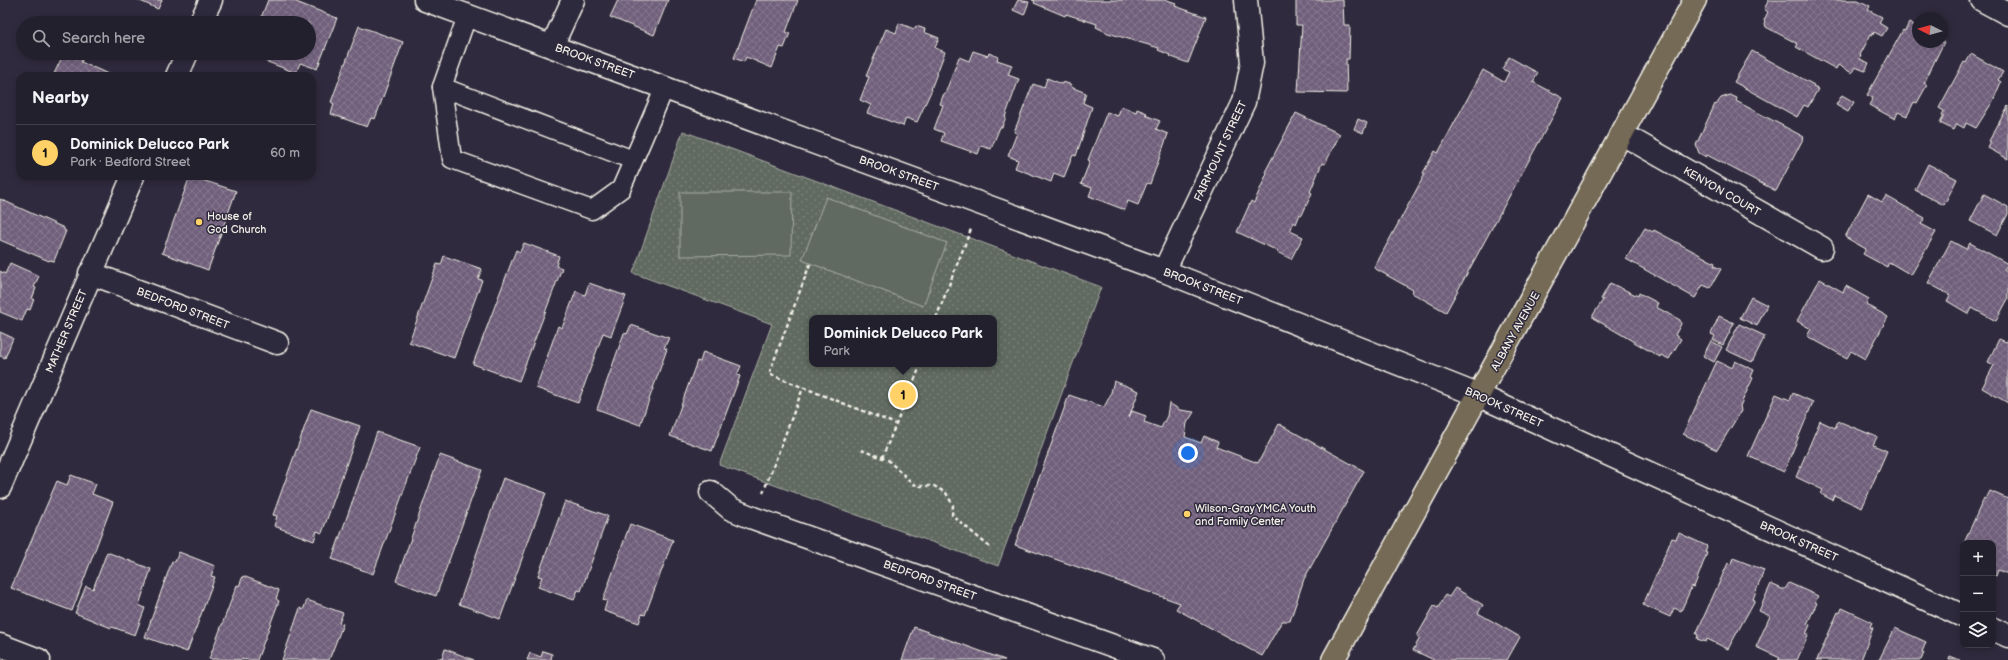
<!DOCTYPE html>
<meta charset="utf-8">
<style>
body{margin:0;font-family:"Balsamiq Sans",sans-serif;background:#2b2836;color:#f1f3f6}
.controls{position:absolute;right:12px;bottom:12px;display:grid;overflow:hidden;border-radius:8px;box-shadow:0 2px 6px #0003}
.controls button{width:36px;height:36px;display:grid;place-items:center;padding:0;border:0;border-bottom:1px solid #403e4a;background:#23202e;color:#f1f3f6;font:20px sans-serif}
.compass{position:absolute;left:1912px;top:12px;width:36px;height:36px;border-radius:50%;background:#23202e;box-shadow:0 2px 6px #0003;rotate:276deg}
.you{position:absolute;left:1188px;top:453px;width:14px;height:14px;margin:-10px;border:3px solid #fff;border-radius:50%;background:#1a73e8;box-shadow:0 0 0 6px #1a73e833}
.badge{display:grid;place-items:center;width:26px;height:26px;border-radius:50%;background:#ffd166;color:#111;font-size:13px;font-weight:700}
.pin{position:absolute;translate:-50% -50%;border:2px solid #fff;box-shadow:0 1px 4px #0006}
.popup{position:absolute;left:809px;top:315px;width:188px;height:52px;box-sizing:border-box;display:grid;place-content:center;border-radius:8px;background:#23202e;filter:drop-shadow(0 1px 3px #0005);font-size:13px;white-space:nowrap;color:#a3a3aa}
.popup b{font-size:15px;color:#f1f3f6}
.popup::after{content:'';position:absolute;left:50%;top:100%;margin-left:-8px;border:8px solid transparent;border-top-color:#23202e}
.list{margin:0;padding:0;list-style:none}
h2{display:flex;justify-content:space-between;align-items:center;height:52px;margin:0;padding:0 16px;font-size:17px}
h2 small{font-size:13px;font-weight:400;color:#a3a3aa}
.list li{display:grid;grid-template-columns:26px 1fr auto;gap:12px;align-items:center;box-sizing:border-box;height:56px;padding:0 16px;border-top:1px solid #403e4a}
.list b{display:block;font-size:15px;white-space:nowrap}
.list p{margin:0;font-size:13px;white-space:nowrap;color:#a3a3aa}
.list em{font-size:13px;font-style:normal;color:#a3a3aa}
.icon{flex:none;width:22px;height:22px;fill:none;stroke:currentColor;stroke-width:2;stroke-linecap:round;stroke-linejoin:round}
.map{position:relative;flex:none;width:2008px;height:660px;overflow:hidden}
.search{position:absolute;background:#23202e;box-shadow:0 2px 6px #0003;left:16px;top:16px;width:300px;height:44px;display:flex;align-items:center;gap:10px;box-sizing:border-box;padding:0 14px;border-radius:22px;color:#a3a3aa;font-size:15px}
.panel{position:absolute;background:#23202e;box-shadow:0 2px 6px #0003;left:16px;top:72px;width:300px;height:108px;border-radius:12px}
.map>svg:first-child{display:block}
.green{fill:url(#green-dots);stroke:#aaaea4;fill-rule:evenodd}
.pitch{fill:#606b60;stroke:#aaaea4}
.building{fill:url(#building-cross-hatch);stroke:#f4f1e8}
.lines{fill:none;stroke-linecap:round;stroke-linejoin:round}
.lane-casing{stroke:#f4f1e8;stroke-width:21}
.street-casing{stroke:#f4f1e8;stroke-width:25}
.secondary-casing{stroke:#f4f1e8;stroke-width:25}
.highway-casing{stroke:#f4f1e8;stroke-width:25}
.path{stroke:#f4f1e8;stroke-width:2.5;stroke-dasharray:4 3;stroke-linecap:butt}
.lane{stroke:#2f2a3d;stroke-width:18}
.street{stroke:#2f2a3d;stroke-width:22}
.secondary{stroke:#2f2a3d;stroke-width:22}
.highway{stroke:#756a55;stroke-width:22}
.poi-dot{fill:#ffd166;stroke:#2f2a3d;stroke-width:1.5}
.labels{text-anchor:middle;stroke-width:3;stroke-linejoin:round;paint-order:stroke}
.street-label{font-size:11px;fill:#f4f1e8;stroke:#2f2a3d}
.poi-label{font-size:11px;fill:#f4f1e8;stroke:#2f2a3d;text-anchor:start}
</style>
<div class="map">
<svg width="2008" height="660" viewBox="0 0 2008 660">
<defs>
<pattern id="green-dots" width="8" height="8" patternUnits="userSpaceOnUse"><rect width="8" height="8" fill="#606b60"/><path d="M2 2h.1M6 6h.1" fill="none" stroke="#778177" stroke-width="1.8" stroke-linecap="round"/></pattern>
<pattern id="building-cross-hatch" width="8" height="8" patternUnits="userSpaceOnUse"><rect width="8" height="8" fill="#71617c"/><path d="M0 0l8 8M0 8l8-8" fill="none" stroke="#86788f"/></pattern>
</defs>
<rect width="100%" height="100%" fill="#2f2a3d"/>
<filter id="ink" filterUnits="userSpaceOnUse"><feTurbulence type="fractalNoise" baseFrequency=".025" numOctaves="2"/><feDisplacementMap in="SourceGraphic" scale="8" xChannelSelector="R" yChannelSelector="G"/><feConvolveMatrix kernelMatrix="1 2 1 2 8 2 1 2 1" color-interpolation-filters="sRGB"/></filter>
<g filter="url(#ink)">
<path class="green" d="M683 131 1101 287 998 566 719 465 772 324 633 273ZM812 318H994V364H812Z"/>
<g class="pitch">
<path d="M680 192H792L791 255 680 256Z"/>
<path d="M826 197 947 243 923 306 802 260Z"/>
</g>
<g class="building">
<path d="M138 0H162L158 9Z"/>
<path d="M268 0H291L337 18 317 69 300 63 296 73 265 61 268 53H309V23H259Z"/>
<path d="M618 0H668L654 35 610 17Z"/>
<path d="M756 0H798L786 32 790 33 784 48 780 47 772 68 746 57 744 62 734 58Z"/>
<path d="M1018 0 1029 2 1024 15 1013 10Z"/>
<path d="M1032 0H1167L1176 3 1175 6 1206 17 1188 63 1169 56 1170 55 1158 50 1159 48 1108 33 1096 27 1097 24 1066 14 1065 16 1034 3 1035 1Z"/>
<path d="M1296 0H1343L1344 25H1350L1349 59H1346L1347 93 1298 92 1302 25H1296Z"/>
<path d="M1769 0H1858L1870 6 1868 10 1882 17 1879 23 1887 28 1882 36 1874 32 1873 35 1871 34 1860 55 1861 56 1860 59 1869 63 1865 71 1855 67 1852 73 1838 65 1836 69 1796 47 1798 44 1766 27 1764 20 1768 12 1764 9Z"/>
<path d="M899 23 914 29 916 26 925 29 924 32 939 38 935 48 945 52 931 89H932L917 122 906 118 903 126 867 113 871 105 860 100 869 77 866 76 886 29 896 33Z"/>
<path d="M1909 23 1918 28V42H1944L1924 83 1927 85 1917 103 1914 102 1907 116 1898 112 1895 119 1869 105 1873 98 1867 95 1903 30 1905 31Z"/>
<path d="M359 26 403 42 375 119 371 118 367 127 331 114 334 104 331 102Z"/>
<path d="M973 51 988 56 989 53 998 57 997 60 1012 65 1008 75 1019 79 1005 117H1006L1002 127H1000L991 149 981 146 978 154 941 141 944 133 934 129 943 105 940 104 944 93 945 94 959 57 969 61Z"/>
<path d="M1752 51 1814 85 1813 87 1818 89 1808 107 1804 105 1797 117 1734 82Z"/>
<path d="M64 53H71L83 58 81 62 113 76H53Z"/>
<path d="M1971 54 2003 72 1998 80 2001 82 1993 101 1976 128 1966 123 1964 128 1957 124 1954 130 1940 123 1944 116 1942 115 1944 111 1939 108 1964 62 1966 63Z"/>
<path d="M1509 57 1538 73 1533 82 1563 98 1446 312 1412 293 1413 290 1374 268 1425 174 1423 173 1435 151 1438 153 1483 70 1504 82 1509 72 1502 69Z"/>
<path d="M1047 78 1062 84 1063 82 1072 85 1071 87 1086 93 1083 103 1092 107 1076 156 1073 155 1064 177 1054 173 1051 182 1015 168 1018 160 1008 156 1017 133 1014 132 1033 84 1044 88Z"/>
<path d="M1730 95 1737 98 1736 101 1804 137 1776 191 1707 155 1706 157 1699 153 1696 145 1715 104 1716 105 1721 98Z"/>
<path d="M1842 95 1854 102 1848 112 1836 105Z"/>
<path d="M1121 106 1136 112 1137 109 1147 113 1145 115 1160 121 1156 129 1168 134 1150 184 1147 183 1138 205 1128 201 1125 210 1089 196 1092 188 1081 184 1090 161 1088 160 1107 112 1118 116Z"/>
<path d="M2008 106V159L1988 148 1991 142 1989 141Z"/>
<path d="M1296 113 1340 134 1325 164 1322 163 1310 192 1312 193 1302 215 1300 214 1296 224 1294 222 1290 231 1303 237 1291 259 1277 252 1278 251 1237 232 1251 201 1254 203 1267 173 1265 172Z"/>
<path d="M1358 119 1367 123 1363 133 1354 129Z"/>
<path d="M1928 164 1957 179 1944 205 1915 190Z"/>
<path d="M190 176 236 191 208 270 162 253Z"/>
<path d="M1868 194 1882 202 1886 196 1925 218 1921 224 1936 232 1911 275 1889 262 1887 267 1863 254 1866 249 1845 237Z"/>
<path d="M1984 194 2008 207V214L1997 235 1970 221Z"/>
<path d="M0 199 64 228V230L66 231 54 261 50 260 49 261 0 240Z"/>
<path d="M1645 228 1653 232 1654 230 1715 263 1714 266 1721 269 1710 288 1703 285 1695 298 1626 259Z"/>
<path d="M1951 241 1966 249 1970 243 2008 264 2004 270 2008 273V299L1996 321 1972 308 1969 314 1947 301 1950 295 1928 283Z"/>
<path d="M524 243 559 256 556 266 562 268 519 381 473 364 516 250 520 252Z"/>
<path d="M444 256 482 269 478 279 482 280 454 358 409 342 437 264 441 265Z"/>
<path d="M10 263 39 276 34 287 36 288 32 299H34L30 310 27 309 22 321 0 312V271L5 274Z"/>
<path d="M1820 279 1843 292 1846 286 1869 299 1866 304 1888 317 1865 359 1851 351 1847 358 1807 336 1811 329 1797 321Z"/>
<path d="M589 283 626 296 611 336 603 333 578 403 536 388 558 326 562 328 576 291 585 295Z"/>
<path d="M1610 283 1638 296 1639 293 1658 303 1656 307 1680 320 1681 324 1675 335 1681 339 1669 359 1661 355 1660 357 1593 318V315L1603 300 1601 299Z"/>
<path d="M1751 297 1767 305 1757 326 1740 318Z"/>
<path d="M1719 316 1734 323 1723 345 1713 340 1715 336 1711 334Z"/>
<path d="M1739 324 1765 336 1752 362 1726 350Z"/>
<path d="M631 325 669 338 664 348 667 349 640 425 597 409 624 333 627 334Z"/>
<path d="M0 332 13 338 5 358 0 356Z"/>
<path d="M2008 337V403L1982 388 1994 365 1988 362 1999 339 2006 342Z"/>
<path d="M1711 341 1722 347 1714 362 1703 356Z"/>
<path d="M703 352 741 366 737 375 740 376 712 451 670 436 697 361 700 362Z"/>
<path d="M1717 361 1732 368 1735 361 1754 370 1751 377 1753 378 1740 406 1741 411 1717 450 1683 434Z"/>
<path d="M1114 381 1139 391 1129 417 1132 411 1146 416 1144 422 1161 428 1167 416 1169 403 1180 410 1194 412 1187 423 1185 437 1201 443 1204 436 1218 442 1216 447 1258 463 1279 424 1364 471 1304 579 1290 621H1282L1262 656 1176 609 1180 603 1015 545 1069 395 1104 407 1110 396Z"/>
<path d="M1793 393 1813 402 1784 472 1748 456 1776 394 1790 400Z"/>
<path d="M311 409 360 426 322 533 317 531 314 541 274 526 277 516 273 515Z"/>
<path d="M1820 421 1835 428 1838 421 1877 437 1873 445 1887 451 1862 508 1834 495 1832 500 1821 494 1823 490 1796 477Z"/>
<path d="M377 432 420 447 373 574 332 559Z"/>
<path d="M440 455 482 470 436 596 396 581Z"/>
<path d="M71 475 96 484 92 494 113 502 72 611 11 588 57 481 67 485Z"/>
<path d="M503 478 546 493 500 619 459 604Z"/>
<path d="M1990 491 2008 499V574L1998 570 1996 576 1993 575V543H1964L1984 498 1986 499Z"/>
<path d="M565 501 608 516 581 591 578 590 574 600 538 587 542 577 538 576Z"/>
<path d="M630 524 673 540 645 615 642 614 639 623 604 611 607 601 603 600Z"/>
<path d="M1679 533 1707 546 1705 552 1707 553 1694 587 1692 586 1681 611 1674 608 1670 617 1643 605 1672 538 1676 539Z"/>
<path d="M107 552 151 569 139 605 145 608 135 635 112 627 111 628 75 613 86 586 93 589Z"/>
<path d="M179 552 215 566 211 576 215 577 187 652 145 637 172 561 175 562Z"/>
<path d="M1733 558 1764 570 1753 599 1755 600 1728 649 1707 639 1706 642 1697 639 1698 635 1696 634 1728 563 1731 564Z"/>
<path d="M243 576 279 590 276 599 279 601 257 660 209 659 237 585 239 586Z"/>
<path d="M1789 583 1818 596 1815 602 1817 603 1807 624 1810 625 1806 634H1809L1797 660H1778L1780 658 1756 647 1770 616 1759 611 1771 584 1782 589H1785Z"/>
<path d="M1455 588 1483 605 1478 613 1520 637 1507 660H1434L1413 650 1420 638 1417 636 1434 606 1438 608 1445 595 1449 597Z"/>
<path d="M307 600 343 613 339 623 343 624 329 660H282L300 608 303 610Z"/>
<path d="M1842 608 1872 622 1870 627 1873 628 1861 660H1817L1838 612 1840 613Z"/>
<path d="M914 627 1005 660H902Z"/>
<path d="M1895 628 1926 642 1922 652 1924 653 1921 660H1879Z"/>
<path d="M445 649 474 660H437L438 658 442 659Z"/>
<path d="M543 651 552 654 551 660H527L530 653 541 657Z"/>
<path d="M1950 656 1960 660H1949Z"/>
</g>
<g class="lines">
<g class="lane-casing">
<g id="lane">
<path d="M467 16 442 87 452 159 592 210 621 189 665 87"/>
<path d="M442 87 633 160"/>
</g>
</g>
<g class="street-casing">
<g id="street">
<path d="M425 0 1164 271 1480 396 1963 616"/>
<path d="M1982 0 2008 14"/>
<path d="M200 23 211 0"/>
<path d="M552 46 573 0"/>
<path d="M177 76 187 53"/>
<path d="M1622 134 1822 248"/>
<path d="M1164 271 1244 102 1252 63 1246 0"/>
<path d="M90 273 277 343"/>
<path d="M0 487 133 176"/>
<path d="M711 492 731 509 753 518 1153 660"/>
<path d="M1993 629 2008 636"/>
</g>
</g>
<g class="secondary-casing">
<path id="secondary" d="M0 645 39 660"/>
</g>
<g class="highway-casing">
<path id="highway" d="M1333 660 1695 0"/>
</g>
<g class="path">
<path d="M810 264 769 374 896 424"/>
<path d="M936 318 971 229"/>
<path d="M861 450 888 460 913 484 921 486H934L946 493 953 505 952 515 992 549"/>
<path d="M882 458 921 364"/>
<path d="M763 493 803 388"/>
</g>
<use href="#lane" class="lane"/>
<use href="#street" class="street"/>
<use href="#secondary" class="secondary"/>
<use href="#highway" class="highway"/>
</g>
</g>
<g class="poi-dot">
<circle cx="199" cy="222" r="4"/>
<circle cx="1187" cy="514" r="4"/>
</g>
<g class="labels">
<g class="street-label">
<text transform="translate(595 61) rotate(20)" y="4">BROOK STREET</text>
<text transform="translate(1220 151) rotate(-65)" y="4">FAIRMOUNT STREET</text>
<text transform="translate(899 173) rotate(20)" y="4">BROOK STREET</text>
<text transform="translate(1722 191) rotate(30)" y="4">KENYON COURT</text>
<text transform="translate(1203 286) rotate(21)" y="4">BROOK STREET</text>
<text transform="translate(183 308) rotate(21)" y="4">BEDFORD STREET</text>
<text transform="translate(66 331) rotate(-67)" y="4">MATHER STREET</text>
<text transform="translate(1515 331) rotate(-61)" y="4">ALBANY AVENUE</text>
<text transform="translate(1504 407) rotate(24)" y="4">BROOK STREET</text>
<text transform="translate(1799 541) rotate(24)" y="4">BROOK STREET</text>
<text transform="translate(930 580) rotate(20)" y="4">BEDFORD STREET</text>
</g>
<g class="poi-label">
<text x="207" y="220">House of<tspan x="207" dy="13">God Church</tspan></text>
<text x="1195" y="512">Wilson-Gray YMCA Youth<tspan x="1195" dy="13">and Family Center</tspan></text>
</g>
</g>
</svg>
<div class="controls">
<button>+</button>
<button>−</button>
<button><svg class="icon" aria-label="layers" viewBox="0 0 24 24"><path d="M12 4l9 5-9 5-9-5zM3 14l9 5 9-5"/></svg></button>
</div>
<svg class="compass" viewBox="-18 -18 36 36"><path d="M0-13l5 13h-10z" fill="#e53935"/><path d="M0 13l5-13h-10z" fill="#a3a3aa"/></svg>
<div class="you"></div>
<div class="pin badge" style="left:903px;top:395px">1</div>
<div class="popup"><b>Dominick Delucco Park</b>Park</div>
<div class="search"><svg class="icon" aria-label="search" viewBox="0 0 24 24"><circle cx="10" cy="10" r="6"/><path d="M15 15l6 6"/></svg>Search here</div>
<section class="panel">
<h2>Nearby<small></small></h2>
<ul class="list">
<li><span class="badge">1</span><div><b>Dominick Delucco Park</b><p>Park · Bedford Street</p></div><em>60 m</em></li>
</ul>
</section>
</div>
